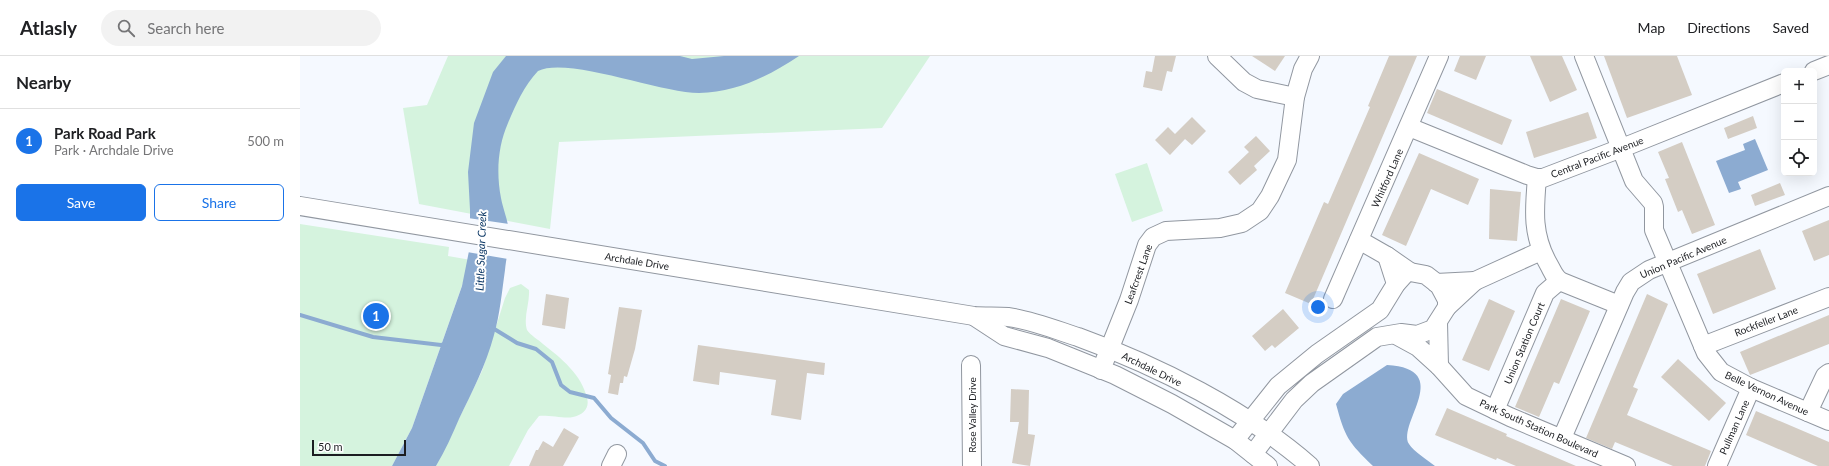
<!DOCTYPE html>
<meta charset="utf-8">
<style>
body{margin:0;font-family:Lato,sans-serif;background:#f2f2f2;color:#202124}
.controls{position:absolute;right:12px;top:12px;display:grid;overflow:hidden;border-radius:6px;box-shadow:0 4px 16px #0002}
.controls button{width:36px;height:36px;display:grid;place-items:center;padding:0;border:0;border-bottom:1px solid #e0e0e0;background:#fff;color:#202124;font:20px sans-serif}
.scale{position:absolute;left:12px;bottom:10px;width:94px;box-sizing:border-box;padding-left:4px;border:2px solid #1b1d21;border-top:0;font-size:11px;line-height:14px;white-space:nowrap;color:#1b1d21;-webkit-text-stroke:3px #fff;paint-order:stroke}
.you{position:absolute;left:1018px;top:251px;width:14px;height:14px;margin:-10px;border:3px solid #fff;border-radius:50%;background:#1a73e8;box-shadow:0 0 0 6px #1a73e833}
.badge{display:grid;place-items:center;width:26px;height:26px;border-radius:50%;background:#1a73e8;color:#fff;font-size:13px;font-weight:700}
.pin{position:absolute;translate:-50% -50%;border:2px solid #fff;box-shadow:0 1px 4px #0006}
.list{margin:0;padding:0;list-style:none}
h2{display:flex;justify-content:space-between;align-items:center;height:52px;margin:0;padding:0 16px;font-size:17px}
h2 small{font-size:13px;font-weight:400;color:#757577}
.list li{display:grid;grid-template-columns:26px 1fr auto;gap:12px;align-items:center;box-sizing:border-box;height:64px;padding:0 16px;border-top:1px solid #e0e0e0}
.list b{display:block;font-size:15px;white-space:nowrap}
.list p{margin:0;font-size:13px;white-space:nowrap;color:#757577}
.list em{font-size:13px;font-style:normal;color:#757577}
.actions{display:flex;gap:8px;padding:12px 16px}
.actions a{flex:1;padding:9px 0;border:1px solid #1a73e8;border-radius:6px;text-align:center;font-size:14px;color:#1a73e8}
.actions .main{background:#1a73e8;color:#fff}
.icon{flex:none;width:22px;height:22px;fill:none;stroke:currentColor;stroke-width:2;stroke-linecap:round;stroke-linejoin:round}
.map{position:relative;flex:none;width:1529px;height:410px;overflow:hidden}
header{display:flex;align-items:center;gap:24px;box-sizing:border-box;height:56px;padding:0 20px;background:#fff;border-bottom:1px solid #e0e0e0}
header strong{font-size:19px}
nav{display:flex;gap:22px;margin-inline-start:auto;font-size:14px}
.search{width:280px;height:36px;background:#f2f2f2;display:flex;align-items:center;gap:10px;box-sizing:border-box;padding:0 14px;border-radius:22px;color:#757577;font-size:15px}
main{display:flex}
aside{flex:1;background:#fff}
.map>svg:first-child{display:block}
.green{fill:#d5f3de}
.water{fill:#8cabd1}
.pier{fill:#f5f9ff}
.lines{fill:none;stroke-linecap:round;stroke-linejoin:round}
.stream{stroke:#8cabd1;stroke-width:4}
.building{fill:#d4cdc4}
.minor-casing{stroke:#9197a0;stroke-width:20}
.minor{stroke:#fff;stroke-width:18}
.labels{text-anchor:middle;stroke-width:4;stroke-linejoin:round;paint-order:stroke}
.street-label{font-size:10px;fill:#1b1d21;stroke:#fff}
.water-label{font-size:11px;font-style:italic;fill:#03305f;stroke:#fff}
</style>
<header>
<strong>Atlasly</strong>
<div class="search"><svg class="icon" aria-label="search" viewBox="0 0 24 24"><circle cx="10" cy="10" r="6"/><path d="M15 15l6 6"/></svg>Search here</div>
<nav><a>Map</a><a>Directions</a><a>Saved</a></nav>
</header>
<main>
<aside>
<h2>Nearby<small></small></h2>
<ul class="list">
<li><span class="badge">1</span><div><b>Park Road Park</b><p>Park · Archdale Drive</p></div><em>500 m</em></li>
</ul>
<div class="actions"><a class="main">Save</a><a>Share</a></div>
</aside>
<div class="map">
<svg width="1529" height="410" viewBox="0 0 1529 410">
<rect width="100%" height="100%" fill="#f5f9ff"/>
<g class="green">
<path d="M148 0H630L582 72 259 86 250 173 119 148 103 52 127 49Z"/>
<path d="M847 107 863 155 832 166 815 118Z"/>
<path d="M0 168 149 191 148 200 171 204 112 372 92 410H0Z"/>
<path d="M221 228 229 234C230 247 223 261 227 274 230 279 239 284 243 288 261 302 282 319 287 342 290 352 283 359 273 361 266 363 249 359 239 360L228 374 209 410H136L182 315 205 242 210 232Z"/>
</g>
<g class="water">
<path d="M206 0H380L392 3 424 0H499C467 21 437 36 399 37 361 37 267 0 238 15 224 30 216 48 208 67 198 90 196 116 201 142 203 153 208 164 209 176 210 188 206 202 205 214 202 235 200 258 194 279 186 309 172 336 159 363 152 379 145 395 136 410H92L112 372 162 230 170 190V154L168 116 174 67 193 16Z"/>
<path d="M1455 83 1468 114 1438 126 1441 133 1429 137 1416 105 1445 94 1443 88Z"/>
<path d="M1087 309C1155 313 1097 367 1109 388 1113 395 1129 405 1135 410H1073C1048 386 1045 381 1036 348L1043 338Z"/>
</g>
<path class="pier" d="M168 162 209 168 211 176 208 203 167 196Z"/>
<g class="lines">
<g class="stream">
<path d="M0 259 73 281 141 289 146 288"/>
<path d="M191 271 217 287 236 293 252 306 261 329 270 336 294 342 311 362 343 387 355 405 365 410"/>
</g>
</g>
<g class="building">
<path d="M855 0H876L872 16 867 15 862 35 843 31 846 15 852 16Z"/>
<path d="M952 0H985L975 15Z"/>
<path d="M1089 0H1117L1011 248 985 237 1024 146 1028 148 1070 51 1068 50Z"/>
<path d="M1160 0H1186L1176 24 1154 15Z"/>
<path d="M1230 0H1262L1277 34 1250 46Z"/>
<path d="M1304 0H1377L1392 39 1327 62Z"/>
<path d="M1137 33 1212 64 1202 89 1127 57Z"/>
<path d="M1288 56 1297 82 1234 102 1226 76Z"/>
<path d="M1453 60 1457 72 1428 83 1424 72Z"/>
<path d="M892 61 906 75 892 89 885 83 870 99 855 84 868 71 875 78Z"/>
<path d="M956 80 970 95 954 110 957 114 940 129 928 116 949 96 944 91Z"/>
<path d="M1382 86 1415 169 1392 178 1382 154 1378 156 1365 123 1369 122 1358 96Z"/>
<path d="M1119 97 1179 123 1168 149 1131 133 1106 190 1082 179Z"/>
<path d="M1480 127 1485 139 1455 150 1451 139Z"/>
<path d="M1190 133 1221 136 1217 185 1189 183Z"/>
<path d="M1529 164V199L1514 205 1502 175Z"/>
<path d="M1460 193 1476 233 1413 258 1397 218Z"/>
<path d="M246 238 269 242 265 273 242 269Z"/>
<path d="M1347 238 1368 248 1333 331 1338 333 1327 359 1411 395 1405 410H1373L1315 386 1312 393 1286 382Z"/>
<path d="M1189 243 1215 255 1189 315 1162 304Z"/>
<path d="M1261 243 1290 255 1259 328 1254 326 1239 361 1215 351Z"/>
<path d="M319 251 342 254 335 293 327 321 324 320 323 327H320L318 339 308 337 311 319 308 318Z"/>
<path d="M983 253 999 272 975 292 972 289 965 295 952 280Z"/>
<path d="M1529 259V288L1450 319 1440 296Z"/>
<path d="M398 289 525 307 524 319 507 317 501 364 471 359 476 324 420 316 419 329 393 325Z"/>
<path d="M1378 303 1426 347 1409 365 1361 321Z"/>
<path d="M711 333 729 334 728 378 735 379 730 410 712 407 719 366H710Z"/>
<path d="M1147 352 1207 378 1206 380 1276 410H1216L1197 402 1196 404 1135 379Z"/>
<path d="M1456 355 1529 386V410H1518L1446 379Z"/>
<path d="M264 372 279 381 263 410H229L236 394H238L243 385 253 391Z"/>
</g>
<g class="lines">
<g class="minor-casing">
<g id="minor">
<path d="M917 0 944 26 957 33 995 41"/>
<path d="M1284 0 1334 125 1353 147 1354 151V174L1406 297 1421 316 1451 332 1529 365"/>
<path d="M1514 15 1529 9"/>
<path d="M1109 71 1227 119 1237 122H1243L1332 88 1484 27"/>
<path d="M1237 122C1234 155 1232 180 1249 209 1253 216 1255 223 1262 226L1319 249"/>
<path d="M0 150 674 260C685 261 697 260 708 261 731 264 756 274 778 281 858 310 946 354 1010 410"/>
<path d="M1059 184 1087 200"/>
<path d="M1175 225 1241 195"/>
<path d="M1136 227 1175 225 1147 251"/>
<path d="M1096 228 1087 200 1110 216"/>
<path d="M1033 243 1139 0"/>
<path d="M675 261 704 280 748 292 815 319 872 348 935 384 968 410"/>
<path d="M1096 279 1118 291 1139 310 1138 266"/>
<path d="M1403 290 1529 241"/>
<path d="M671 309 672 410"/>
<path d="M1139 310 1166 340 1210 361 1326 410"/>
<path d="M801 314 829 244 847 189 853 181 866 175 920 172 942 167 960 155 970 140 987 104 995 41 1003 13 1010 0"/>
<path d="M1195 354 1245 237 1259 225"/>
<path d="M1508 356 1525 320 1529 317"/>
<path d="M1262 382 1325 236 1331 226 1349 214 1529 140"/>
<path d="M935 384 978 330 1017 298 1080 254 1096 228 1105 218 1110 216 1126 219 1139 229 1147 244V251L1133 273 1117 279 1101 277 1077 281 1012 327 994 344 953 398"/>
<path d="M311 410 317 398"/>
<path d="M1417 410 1451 332"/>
</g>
</g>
<use href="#minor" class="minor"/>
</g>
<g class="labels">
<g class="street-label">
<text transform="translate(1297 101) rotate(-21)" y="4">Central Pacific Avenue</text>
<text transform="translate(1087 122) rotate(-66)" y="4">Whitford Lane</text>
<text transform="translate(1383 201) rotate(-23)" y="4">Union Pacific Avenue</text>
<text transform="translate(337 205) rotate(9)" y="4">Archdale Drive</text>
<text transform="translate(838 218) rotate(-70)" y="4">Leafcrest Lane</text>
<text transform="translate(1466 265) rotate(-21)" y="4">Rockfeller Lane</text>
<text transform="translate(1224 287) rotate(-67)" y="4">Union Station Court</text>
<text transform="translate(852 313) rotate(26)" y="4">Archdale Drive</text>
<text transform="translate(1467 337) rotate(25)" y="4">Belle Vernon Avenue</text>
<text transform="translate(672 359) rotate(-90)" y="4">Rose Valley Drive</text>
<text transform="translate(1434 371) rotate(-66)" y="4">Pullman Lane</text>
<text transform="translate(1239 372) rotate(24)" y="4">Park South Station Boulevard</text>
</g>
<g class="water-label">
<text transform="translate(181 195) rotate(-88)" y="4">Little Sugar Creek</text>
</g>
</g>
</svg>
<div class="controls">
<button>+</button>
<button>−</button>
<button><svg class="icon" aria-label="locate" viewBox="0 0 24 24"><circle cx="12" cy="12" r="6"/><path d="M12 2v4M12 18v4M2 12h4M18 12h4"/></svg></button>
</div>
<div class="scale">50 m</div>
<div class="you"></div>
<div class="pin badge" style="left:76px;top:260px">1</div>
</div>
</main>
